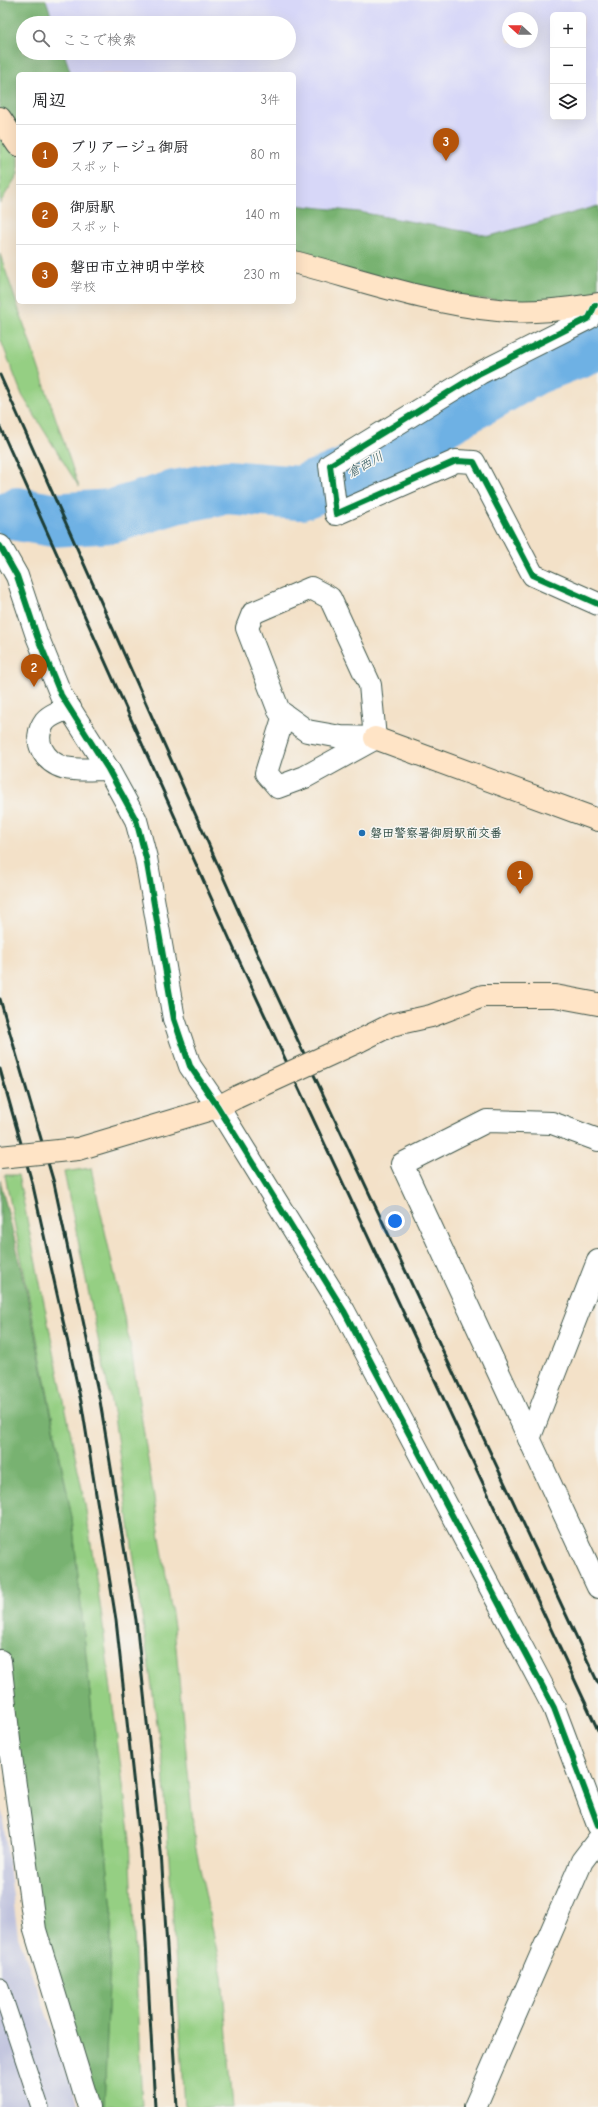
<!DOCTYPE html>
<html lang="ja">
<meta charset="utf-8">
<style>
body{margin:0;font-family:"Comic Neue","Klee One",sans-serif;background:#f6f6f6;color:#202124}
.controls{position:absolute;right:12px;top:12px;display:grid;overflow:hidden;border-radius:6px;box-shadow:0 4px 16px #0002}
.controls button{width:36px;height:36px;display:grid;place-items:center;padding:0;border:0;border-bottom:1px solid #e0e0e0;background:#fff;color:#202124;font:20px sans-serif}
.compass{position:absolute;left:502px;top:12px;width:36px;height:36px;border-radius:50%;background:#fff;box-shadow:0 4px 16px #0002;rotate:291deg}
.you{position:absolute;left:395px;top:1221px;width:14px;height:14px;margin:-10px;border:3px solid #fff;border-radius:50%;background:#1a73e8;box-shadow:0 0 0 6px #1a73e833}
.badge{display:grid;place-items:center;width:26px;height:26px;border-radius:50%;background:#b45309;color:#fff;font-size:13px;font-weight:700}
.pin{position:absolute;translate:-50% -33px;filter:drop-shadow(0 1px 2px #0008)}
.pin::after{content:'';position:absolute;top:21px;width:14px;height:12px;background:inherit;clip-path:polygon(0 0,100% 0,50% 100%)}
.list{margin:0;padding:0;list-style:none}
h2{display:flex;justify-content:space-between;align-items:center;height:52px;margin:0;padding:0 16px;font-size:17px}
h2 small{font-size:13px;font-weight:400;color:#757577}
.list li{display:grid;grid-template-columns:26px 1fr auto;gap:12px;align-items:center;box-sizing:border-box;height:60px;padding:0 16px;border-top:1px solid #e0e0e0}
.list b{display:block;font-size:15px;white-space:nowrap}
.list p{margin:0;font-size:13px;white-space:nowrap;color:#757577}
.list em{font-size:13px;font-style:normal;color:#757577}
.icon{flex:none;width:22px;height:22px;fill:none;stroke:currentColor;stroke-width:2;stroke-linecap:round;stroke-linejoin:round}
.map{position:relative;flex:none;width:598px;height:2107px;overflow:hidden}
.search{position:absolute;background:#fff;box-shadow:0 4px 16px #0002;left:16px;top:16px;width:280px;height:44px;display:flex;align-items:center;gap:10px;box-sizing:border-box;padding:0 14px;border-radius:22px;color:#757577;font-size:15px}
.panel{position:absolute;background:#fff;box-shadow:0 4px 16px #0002;left:16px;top:72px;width:280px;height:232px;border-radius:6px}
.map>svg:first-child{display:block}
.built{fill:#d7d7f8;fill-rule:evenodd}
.industrial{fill:#bfc2dd}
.green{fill:#95cf83;stroke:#5a865c}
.forest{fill:#78b271;stroke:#4c7852}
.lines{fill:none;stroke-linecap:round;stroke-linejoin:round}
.river{stroke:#6eb1e4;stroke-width:54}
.lane-casing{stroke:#3f564a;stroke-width:19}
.street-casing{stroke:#3f564a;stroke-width:24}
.secondary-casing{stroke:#3f564a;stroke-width:24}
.lane{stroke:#fff;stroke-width:17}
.street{stroke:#fff;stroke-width:22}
.secondary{stroke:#ffe4c6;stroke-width:22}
.rail{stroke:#1f3d34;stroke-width:3}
.secondary-bridge-casing{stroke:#3f564a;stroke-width:24;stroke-linecap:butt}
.secondary-bridge{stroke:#ffe4c6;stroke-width:22}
.cycleway-casing{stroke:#f6f6f2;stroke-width:8}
.cycleway{stroke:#00873e;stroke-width:6}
.poi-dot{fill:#1f6fb2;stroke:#f6f6f2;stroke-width:1.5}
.labels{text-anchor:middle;stroke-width:3;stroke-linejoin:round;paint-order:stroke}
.poi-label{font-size:12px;font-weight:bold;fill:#1f3d34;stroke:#f6f6f2;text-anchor:start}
.water-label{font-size:13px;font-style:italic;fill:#335a60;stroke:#f6f6f2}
</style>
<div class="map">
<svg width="598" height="2107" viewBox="0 0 598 2107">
<rect width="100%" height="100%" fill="#f6f6f2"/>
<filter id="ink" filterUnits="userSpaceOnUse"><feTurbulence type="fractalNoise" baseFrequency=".025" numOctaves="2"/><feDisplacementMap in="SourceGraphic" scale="8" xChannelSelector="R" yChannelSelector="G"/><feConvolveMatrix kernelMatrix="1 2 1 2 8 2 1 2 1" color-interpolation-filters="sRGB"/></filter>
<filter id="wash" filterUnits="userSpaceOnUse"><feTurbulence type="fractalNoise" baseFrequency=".012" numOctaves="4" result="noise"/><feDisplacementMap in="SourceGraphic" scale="16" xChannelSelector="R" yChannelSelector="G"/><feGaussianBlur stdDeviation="0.9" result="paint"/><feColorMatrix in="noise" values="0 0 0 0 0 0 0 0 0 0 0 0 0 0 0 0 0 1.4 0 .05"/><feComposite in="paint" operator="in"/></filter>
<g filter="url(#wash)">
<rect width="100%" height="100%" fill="#f3e1c8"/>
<path class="built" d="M46 0H598V206L490 236 359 212 294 205V74H71L64 53H289V23H54ZM553 15H583V117H553ZM508 18H532V42H508Z"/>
<path class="industrial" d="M0 1795 18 1936 72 2085 78 2107H0Z"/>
<g class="green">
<path d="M0 101 18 140V174L0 203Z"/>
<path d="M0 254 79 487 22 395 0 338Z"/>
<path d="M91 1168 130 1344 174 1627 195 1844 222 1976 233 2107H185L163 1766 114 1417 64 1172Z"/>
<path d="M5 1175H18L85 1504 101 1611 130 1840 142 2107H104L112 1910 72 1518Z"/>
</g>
<g class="forest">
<path d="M0 0H46L54 23H23V53H64L71 74H18V142L0 118Z"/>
<path d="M294 205 359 212 490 236 598 206V295L529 302 451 297 294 256Z"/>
<path d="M0 1180 22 1270 72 1518 112 1910 104 2107H89L35 1930 0 1652Z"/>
</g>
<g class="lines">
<path class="river" d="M17 514 52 520 113 516 175 497 227 487 300 493 346 475 534 368 598 343"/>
</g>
</g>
<g filter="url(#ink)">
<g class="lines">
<g class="lane-casing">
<path id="lane" d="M0 1987 40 2107"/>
</g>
<g class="street-casing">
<g id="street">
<path d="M595 305 589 318 480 373 330 465 336 514 456 461 474 462 533 575 598 604"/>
<path d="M0 546 17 576 37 636 61 695 108 769 136 820 146 858 174 1019 190 1066 218 1107 344 1311 554 1708 598 1825"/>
<path d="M311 588 330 598 370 685 375 738 341 737 307 731 279 711 247 628 253 613Z"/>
<path d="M70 708C62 711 51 714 45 721 31 740 44 762 65 768 79 771 94 769 108 769"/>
<path d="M284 715 266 773 278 787 305 777 374 739"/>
<path d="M598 1140 552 1123 487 1121 402 1164 598 1587"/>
<path d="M529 1439 598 1261"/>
<path d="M0 1661 10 1749 35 1930 89 2107"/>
<path d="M475 2107 582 1861 598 1840"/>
</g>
</g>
<g class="secondary-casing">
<g id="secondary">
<path d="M0 118 18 145"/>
<path d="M294 262C359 279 431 304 498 310 530 314 566 309 598 304"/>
<path d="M375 738 598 820"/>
<path d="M359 1041 391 1025 431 1016 483 996H555L598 1004"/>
<path d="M78 1149 218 1107 237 1097"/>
</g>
</g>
<use href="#lane" class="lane"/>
<use href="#street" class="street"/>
<use href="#secondary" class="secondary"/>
<g class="rail">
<path d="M0 375 257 953 598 1683"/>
<path d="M0 427 239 960 598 1730"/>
<path d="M0 999 54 1183 100 1401 136 1620 161 1852 177 2107"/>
<path d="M0 1069 33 1186 82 1406 116 1620 141 1851 155 2107"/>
</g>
<g class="secondary-bridge-casing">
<g id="secondary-bridge">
<path d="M237 1097 359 1041"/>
<path d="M0 1157 78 1149"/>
</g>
</g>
<use href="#secondary-bridge" class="secondary-bridge"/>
<g class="cycleway-casing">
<g id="cycleway">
<path d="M595 305 589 318 480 373 330 465 336 514 456 461 474 462 533 575 598 604"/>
<path d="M0 546 17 576 37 636 61 695 108 769 136 820 146 858 174 1019 190 1066 218 1107 344 1311 554 1708 598 1825"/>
</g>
</g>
<use href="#cycleway" class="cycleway"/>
</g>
</g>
<circle class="poi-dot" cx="362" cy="833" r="4"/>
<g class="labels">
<g class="poi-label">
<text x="370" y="837">磐田警察署御厨駅前交番</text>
</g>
<g class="water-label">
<text transform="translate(365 464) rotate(-29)" y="5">倉西川</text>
</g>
</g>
</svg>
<div class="controls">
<button>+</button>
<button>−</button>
<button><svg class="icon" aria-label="layers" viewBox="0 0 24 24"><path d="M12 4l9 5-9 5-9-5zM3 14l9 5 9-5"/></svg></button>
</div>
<svg class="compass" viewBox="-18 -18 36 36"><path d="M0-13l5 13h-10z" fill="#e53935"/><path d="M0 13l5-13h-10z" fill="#757577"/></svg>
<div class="you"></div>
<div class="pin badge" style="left:520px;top:894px">1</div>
<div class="pin badge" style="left:34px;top:687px">2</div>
<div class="pin badge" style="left:446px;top:161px">3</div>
<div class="search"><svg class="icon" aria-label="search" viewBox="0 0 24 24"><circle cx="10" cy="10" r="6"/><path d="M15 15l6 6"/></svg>ここで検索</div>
<section class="panel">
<h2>周辺<small>3件</small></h2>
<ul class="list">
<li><span class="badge">1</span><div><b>ブリアージュ御厨</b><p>スポット</p></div><em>80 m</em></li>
<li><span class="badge">2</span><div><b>御厨駅</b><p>スポット</p></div><em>140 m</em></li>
<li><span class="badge">3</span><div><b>磐田市立神明中学校</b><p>学校</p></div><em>230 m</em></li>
</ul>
</section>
</div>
